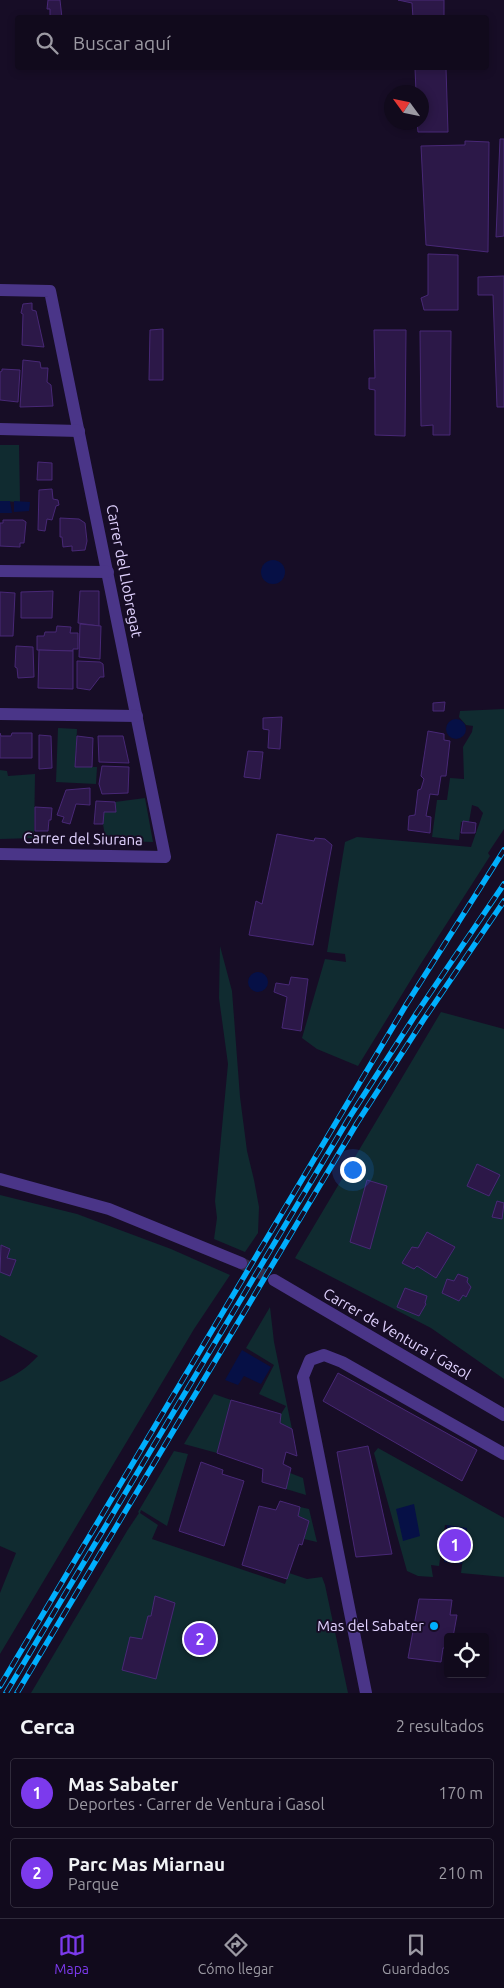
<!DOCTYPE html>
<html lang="es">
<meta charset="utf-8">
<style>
body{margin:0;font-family:Ubuntu,sans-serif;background:#1e1829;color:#f1f3f6}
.controls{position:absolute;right:15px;bottom:15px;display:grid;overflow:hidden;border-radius:5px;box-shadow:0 2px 8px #0003}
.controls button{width:45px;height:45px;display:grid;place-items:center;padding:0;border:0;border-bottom:1px solid #302b3b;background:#110a1c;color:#f1f3f6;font:25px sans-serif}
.compass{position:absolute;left:384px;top:85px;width:45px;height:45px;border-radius:50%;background:#110a1c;box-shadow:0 2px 8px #0003;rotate:303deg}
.you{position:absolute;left:352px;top:1169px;width:18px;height:18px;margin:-12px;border:4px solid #fff;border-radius:50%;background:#1a73e8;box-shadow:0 0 0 8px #1a73e833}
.badge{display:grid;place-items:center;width:32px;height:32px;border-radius:50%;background:#7c3aed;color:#fff;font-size:16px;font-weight:700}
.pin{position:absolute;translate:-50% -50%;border:2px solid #fff;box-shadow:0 1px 5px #0006}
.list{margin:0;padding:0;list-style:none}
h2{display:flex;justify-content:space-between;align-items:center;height:65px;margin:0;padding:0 20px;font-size:21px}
h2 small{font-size:16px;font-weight:400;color:#9c9aa3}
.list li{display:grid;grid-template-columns:32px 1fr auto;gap:15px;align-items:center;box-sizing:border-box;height:70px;margin:0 10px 10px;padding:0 10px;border:1px solid #302b3b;border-radius:5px}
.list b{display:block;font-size:19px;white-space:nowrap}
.list p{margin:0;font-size:16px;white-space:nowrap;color:#9c9aa3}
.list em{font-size:16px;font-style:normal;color:#9c9aa3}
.icon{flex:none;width:28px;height:28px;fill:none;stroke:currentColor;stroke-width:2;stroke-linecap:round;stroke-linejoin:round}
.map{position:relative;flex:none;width:504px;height:1693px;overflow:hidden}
.search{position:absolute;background:#110a1c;box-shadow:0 2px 8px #0003;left:15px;right:15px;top:15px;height:55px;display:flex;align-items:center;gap:12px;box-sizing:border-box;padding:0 18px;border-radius:5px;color:#9c9aa3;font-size:19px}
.sheet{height:225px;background:#110a1c}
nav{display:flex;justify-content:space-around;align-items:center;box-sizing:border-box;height:70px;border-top:1px solid #302b3b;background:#110a1c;font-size:14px;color:#9c9aa3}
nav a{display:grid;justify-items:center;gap:2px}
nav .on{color:#7c3aed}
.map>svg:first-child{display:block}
.green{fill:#102b30}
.water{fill:#061046}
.building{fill:#2c1848;stroke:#482876}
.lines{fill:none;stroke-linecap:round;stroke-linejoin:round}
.minor-tunnel{stroke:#352b47;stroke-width:12;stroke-dasharray:12 6;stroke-linecap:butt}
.minor{stroke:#4a3588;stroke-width:12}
.rail-casing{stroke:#00affd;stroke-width:5.5}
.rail{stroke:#170d26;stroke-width:4;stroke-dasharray:11;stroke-linecap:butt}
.poi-dot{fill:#00affd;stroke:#170d26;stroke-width:2}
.labels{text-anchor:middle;stroke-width:4;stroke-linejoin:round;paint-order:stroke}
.street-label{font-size:15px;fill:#e1d2ff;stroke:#170d26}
.poi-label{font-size:15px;fill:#e1d2ff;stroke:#170d26;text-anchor:end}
</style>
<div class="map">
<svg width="504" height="1693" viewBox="0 0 504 1693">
<rect width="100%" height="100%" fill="#170d26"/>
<g class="green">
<path d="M0 445H19L20 502 0 501Z"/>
<path d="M504 709V829L488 853 490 856 420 965 358 1066 317 1049 302 1038 325 959 346 962 345 954 327 952 345 842 357 837 471 847 483 813 478 807 472 805 469 822H461L459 840 432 837 437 800H447L450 778 464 779 463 747 472 732 473 726 466 725 459 717 460 711Z"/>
<path d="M58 728 77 729 75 767H97L96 784 56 782Z"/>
<path d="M0 770 7 771 8 776 35 774 34 838 0 839Z"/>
<path d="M145 798 153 842 93 840 94 836H105L103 824 104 812 116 811 115 802Z"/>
<path d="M220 946 232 991 240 1097 247 1151 254 1180 259 1207 258 1233 245 1252 214 1239 217 1218 215 1201 228 1064 219 998Z"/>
<path d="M441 1012 504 1029V1379L431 1328 295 1258Z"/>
<path d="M0 1195 77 1214 171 1249 230 1275 194 1329 0 1654V1593L16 1553 0 1546V1382C15 1376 27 1368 38 1356L0 1335Z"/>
<path d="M270 1307 274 1342 292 1429 280 1423 281 1414 286 1406 259 1394 274 1365 246 1348Z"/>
<path d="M214 1394 231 1400 217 1453 184 1444Z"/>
<path d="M378 1448 504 1518V1577L461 1573 467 1529 445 1525 439 1566 431 1565 433 1577 418 1576 407 1571 374 1453Z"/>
<path d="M174 1451 188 1454 167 1526 141 1510 140 1513 158 1525 152 1539 285 1584 289 1573 307 1579 322 1577 325 1585 348 1693H31L127 1531 139 1513 138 1512Z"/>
<path d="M290 1473 303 1478 306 1495 286 1489Z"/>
<path d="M300 1507 309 1509 317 1542 304 1539 309 1521 298 1516Z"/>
</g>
<g class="water">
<path d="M0 501H10L12 513H0Z"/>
<path d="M14 501 30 502 29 511 14 512Z"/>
<circle cx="273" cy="572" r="12"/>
<circle cx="456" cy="729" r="10"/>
<circle cx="258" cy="982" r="10"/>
<path d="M242 1350 271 1367 261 1384 244 1376 238 1385 225 1380Z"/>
<path d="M414 1504 420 1536 403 1541 396 1509Z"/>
<path d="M447 1525 467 1528 462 1564 444 1562Z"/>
</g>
<g class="building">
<path d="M48 0H60L62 18H50V9H47Z"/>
<path d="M398 0H444V18H413L412 3Z"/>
<path d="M415 68H446L448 132H418L417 122H422V92H416Z"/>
<path d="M500 139H504V236L496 237Z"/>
<path d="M465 141 489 142 488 252 426 245 421 146 465 145Z"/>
<path d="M428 254 458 255V310H424L421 298 428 295Z"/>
<path d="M504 276V407H497L493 295H478V277Z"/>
<path d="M32 303V310L36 311 44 347 22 345 23 314 21 313 23 304Z"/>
<path d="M163 329V380H149L150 330Z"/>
<path d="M374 330H406L405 436 375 435V390L369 389V378H375Z"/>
<path d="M420 331H451L450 435H433V425L421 426Z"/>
<path d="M23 360 40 362 41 368H48L47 382 51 385 53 406 20 407Z"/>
<path d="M2 369 20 370 18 402 0 400V372L2 371Z"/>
<path d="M38 462 52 463V480H37Z"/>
<path d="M52 489 53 499 58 500 59 505 56 506 52 520 47 519 45 531 38 530 39 490Z"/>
<path d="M60 518 79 519 85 523 87 541 85 550 72 551V546L63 547 62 537H60Z"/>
<path d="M3 520H23L26 522 24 543H20V547L0 546V523H3Z"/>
<path d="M53 591 52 618H21V592Z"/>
<path d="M80 591H99V626L78 623Z"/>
<path d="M0 592 15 593 13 636H0Z"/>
<path d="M80 624 101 626 100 659 79 657Z"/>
<path d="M57 626 71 627 70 633H78V649H73V651L37 650V636H44L45 632H56Z"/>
<path d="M16 646 33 647 34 677 18 678 17 668 15 667Z"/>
<path d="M39 650 73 651V689L38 688Z"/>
<path d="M77 661 100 662 103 664 104 677H100L90 690 77 688Z"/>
<path d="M445 702 444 711H433V703Z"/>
<path d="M282 717 280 749 268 748 269 730 263 729V718Z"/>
<path d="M428 731 444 734V740L450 741 446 776H441L438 795 430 794 426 816 431 817 430 833 408 830 409 816 415 815 418 790 421 789 424 779 421 776Z"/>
<path d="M0 733 1 736H11L12 733H32V758H0Z"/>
<path d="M39 735 51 736 52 768 39 769Z"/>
<path d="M77 736 93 738 92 767H75Z"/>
<path d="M98 736H123L129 763 99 762Z"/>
<path d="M248 751 263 752 260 779 244 777Z"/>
<path d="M102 766 129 767 128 793 102 794 99 784Z"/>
<path d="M90 788V805L76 804 70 824 62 822 64 817 57 815 66 790Z"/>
<path d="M96 801 115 802 116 812H104L103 824H94Z"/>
<path d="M35 807 52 808 51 820H49L48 831H35Z"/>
<path d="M463 821 476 823 475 833H461Z"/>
<path d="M277 834 314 841 315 838 325 839 332 845 313 945 249 935 256 901 262 904Z"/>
<path d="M291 977 308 979 301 1031 282 1028 287 997 274 992 276 983 289 985Z"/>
<path d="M477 1164 500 1175 489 1196 467 1186Z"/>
<path d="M367 1180 387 1186 370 1249 350 1242Z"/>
<path d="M497 1201 504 1203 502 1219 492 1217Z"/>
<path d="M427 1232 455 1247 436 1278 417 1266 414 1269 402 1263 412 1247 418 1248Z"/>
<path d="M1 1245 10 1249 7 1258 16 1260 10 1276 0 1272Z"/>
<path d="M458 1274 468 1278 467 1282 471 1287 466 1297 463 1295 459 1301 442 1293 447 1279 454 1281Z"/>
<path d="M405 1288 427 1296 425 1303 426 1304 419 1316 397 1307Z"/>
<path d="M338 1373 477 1450 462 1481 323 1401Z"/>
<path d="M231 1400 281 1414 280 1423 292 1429 297 1456 286 1452 283 1464 291 1468 286 1489 262 1482 263 1469 217 1453Z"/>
<path d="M368 1446 392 1554 356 1557 337 1452Z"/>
<path d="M201 1462 223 1470 222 1474 244 1481 224 1546 179 1531Z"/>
<path d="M280 1501 300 1507 298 1516 309 1521 302 1545 299 1544 287 1579 242 1565 259 1506 276 1510Z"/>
<path d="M155 1596 175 1603 156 1679 122 1670 130 1637 142 1639 148 1616H151Z"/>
<path d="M419 1599 452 1600 450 1615H457L453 1637H448V1648H443L441 1662 408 1658Z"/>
</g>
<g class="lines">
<path class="minor-tunnel" d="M241 1263 274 1280"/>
<g class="minor">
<path d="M0 290 50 291 165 857 0 854"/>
<path d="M0 429 79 431"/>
<path d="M0 571 108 572"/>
<path d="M0 714 137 716"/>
<path d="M0 1179 109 1209 241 1263"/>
<path d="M274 1280 504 1415"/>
<path d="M366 1693 303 1377 310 1360 324 1355 342 1362 504 1454"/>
</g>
<g class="rail-casing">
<g id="rail">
<path d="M0 1686 406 1005 504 850"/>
<path d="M6 1693 349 1118 416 1014 504 884"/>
<path d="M17 1693 357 1123 424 1019 504 901"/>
</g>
</g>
<use href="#rail" class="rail"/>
</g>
<circle class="poi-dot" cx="434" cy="1626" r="5"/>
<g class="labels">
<g class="street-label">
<text transform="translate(124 571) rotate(79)" y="5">Carrer del Llobregat</text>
<text transform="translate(83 839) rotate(1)" y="5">Carrer del Siurana</text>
<text transform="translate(397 1334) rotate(30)" y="5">Carrer de Ventura i Gasol</text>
</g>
<g class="poi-label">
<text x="424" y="1631">Mas del Sabater</text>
</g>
</g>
</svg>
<div class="controls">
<button><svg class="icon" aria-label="locate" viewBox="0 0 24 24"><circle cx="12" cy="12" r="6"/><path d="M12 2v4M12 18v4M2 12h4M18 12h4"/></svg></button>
</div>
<svg class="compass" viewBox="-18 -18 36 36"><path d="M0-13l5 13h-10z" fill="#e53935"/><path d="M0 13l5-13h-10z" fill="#9c9aa3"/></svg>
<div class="you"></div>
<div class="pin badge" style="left:455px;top:1545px">1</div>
<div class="pin badge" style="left:200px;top:1639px">2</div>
<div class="search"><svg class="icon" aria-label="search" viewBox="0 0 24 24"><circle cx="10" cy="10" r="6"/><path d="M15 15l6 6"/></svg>Buscar aquí</div>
</div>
<section class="sheet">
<h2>Cerca<small>2 resultados</small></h2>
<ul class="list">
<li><span class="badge">1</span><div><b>Mas Sabater</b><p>Deportes · Carrer de Ventura i Gasol</p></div><em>170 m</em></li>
<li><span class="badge">2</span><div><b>Parc Mas Miarnau</b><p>Parque</p></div><em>210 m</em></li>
</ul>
</section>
<nav>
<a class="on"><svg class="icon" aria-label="map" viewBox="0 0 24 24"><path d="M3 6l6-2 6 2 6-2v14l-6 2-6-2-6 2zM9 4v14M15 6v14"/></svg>Mapa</a>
<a><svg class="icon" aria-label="directions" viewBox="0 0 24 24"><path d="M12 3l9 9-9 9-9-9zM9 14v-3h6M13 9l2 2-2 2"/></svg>Cómo llegar</a>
<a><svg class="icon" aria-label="saved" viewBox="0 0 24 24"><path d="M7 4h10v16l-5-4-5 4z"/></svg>Guardados</a>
</nav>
